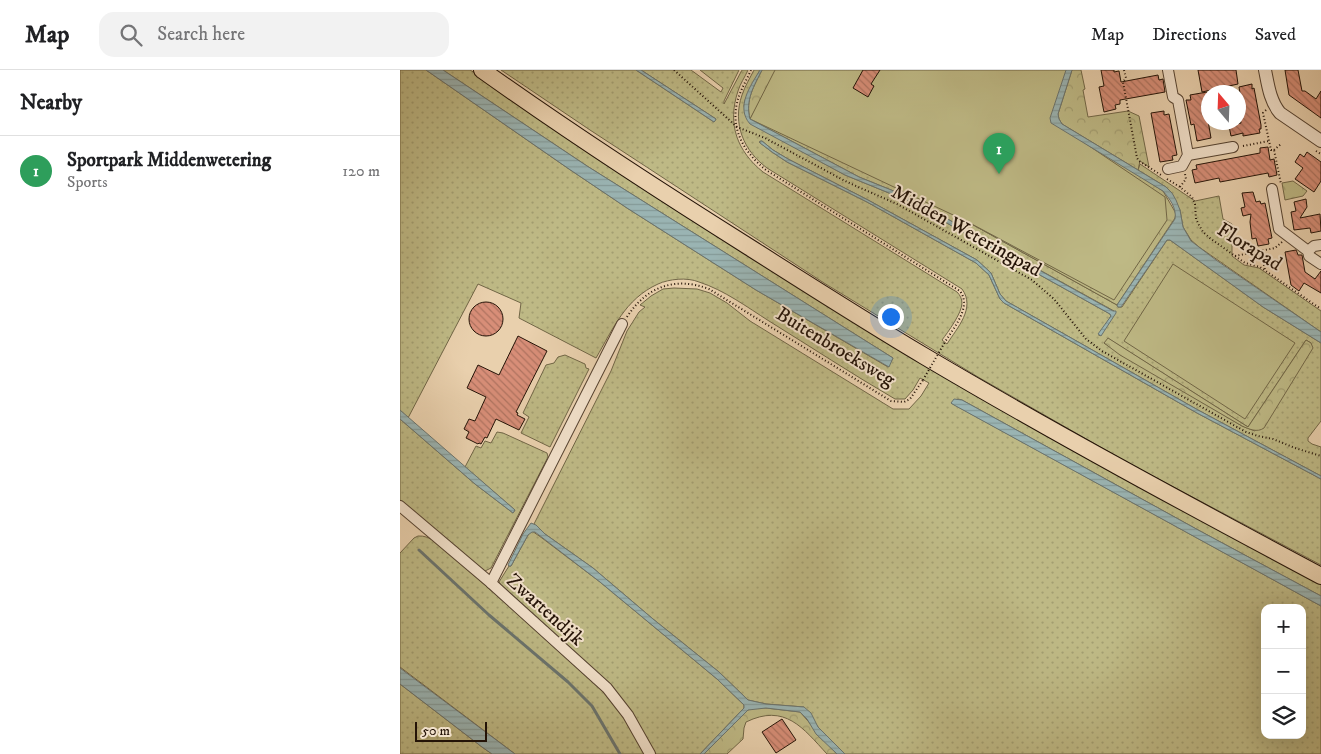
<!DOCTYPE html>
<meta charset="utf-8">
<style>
body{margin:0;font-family:"IM FELL DW Pica",serif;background:#f2f2f2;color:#202124}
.controls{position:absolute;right:15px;bottom:15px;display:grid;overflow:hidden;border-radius:10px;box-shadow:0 5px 20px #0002}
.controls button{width:45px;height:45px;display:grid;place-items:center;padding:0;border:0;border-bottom:1px solid #e0e0e0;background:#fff;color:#202124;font:25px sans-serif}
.compass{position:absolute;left:801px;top:15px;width:45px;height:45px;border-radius:50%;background:#fff;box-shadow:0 5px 20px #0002;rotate:341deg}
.scale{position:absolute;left:15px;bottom:12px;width:72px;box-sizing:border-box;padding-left:5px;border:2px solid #241307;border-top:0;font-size:14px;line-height:18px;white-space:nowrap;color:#241307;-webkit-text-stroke:4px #f1e0ca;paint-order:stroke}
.you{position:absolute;left:490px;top:246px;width:18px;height:18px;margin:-12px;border:4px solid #fff;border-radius:50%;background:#1a73e8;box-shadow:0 0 0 8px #1a73e833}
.badge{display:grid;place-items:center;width:32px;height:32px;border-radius:50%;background:#ea580c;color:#fff;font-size:16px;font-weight:700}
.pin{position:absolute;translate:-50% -41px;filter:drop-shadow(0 1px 2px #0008)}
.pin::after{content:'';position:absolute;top:26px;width:18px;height:15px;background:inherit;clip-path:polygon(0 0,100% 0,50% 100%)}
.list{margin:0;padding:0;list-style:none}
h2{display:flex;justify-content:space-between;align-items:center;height:65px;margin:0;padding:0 20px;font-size:21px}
h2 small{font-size:16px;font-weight:400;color:#757577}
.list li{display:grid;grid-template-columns:32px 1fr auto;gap:15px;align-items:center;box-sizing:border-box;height:70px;padding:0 20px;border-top:1px solid #e0e0e0}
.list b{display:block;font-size:19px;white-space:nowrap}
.list p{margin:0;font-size:16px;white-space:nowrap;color:#757577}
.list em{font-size:16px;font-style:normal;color:#757577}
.icon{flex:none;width:28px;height:28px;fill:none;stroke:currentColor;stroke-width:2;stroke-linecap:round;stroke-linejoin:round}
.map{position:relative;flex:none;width:921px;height:684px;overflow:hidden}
header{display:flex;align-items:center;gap:30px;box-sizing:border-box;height:70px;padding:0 25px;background:#fff;border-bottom:1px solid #e0e0e0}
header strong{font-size:24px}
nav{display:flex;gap:28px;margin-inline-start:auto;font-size:18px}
.search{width:350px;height:45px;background:#f2f2f2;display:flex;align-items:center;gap:12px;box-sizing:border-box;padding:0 18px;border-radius:15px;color:#757577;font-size:19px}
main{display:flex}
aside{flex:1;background:#fff}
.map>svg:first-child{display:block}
.grass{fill:url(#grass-dots);stroke:#716646;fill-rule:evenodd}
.forest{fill:url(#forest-crowns);stroke:#716646}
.pitch{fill:#beb985;stroke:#716646}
.water{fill:url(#water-rules);stroke:#6b746e}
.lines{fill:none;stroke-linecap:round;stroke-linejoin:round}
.stream{stroke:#6b746e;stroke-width:3}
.building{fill:url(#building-back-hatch);stroke:#241307}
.minor-casing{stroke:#554230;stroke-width:12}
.tertiary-casing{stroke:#554230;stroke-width:14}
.trunk-casing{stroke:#241307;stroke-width:18}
.path{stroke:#241307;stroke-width:2;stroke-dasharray:1 2.5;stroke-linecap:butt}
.minor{stroke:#f1e0ca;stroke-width:10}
.tertiary{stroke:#f1e0ca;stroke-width:12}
.trunk{stroke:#e9d0ad;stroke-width:16}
.path-bridge{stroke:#241307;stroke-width:2;stroke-dasharray:1 2.5;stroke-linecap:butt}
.labels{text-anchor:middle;stroke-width:4;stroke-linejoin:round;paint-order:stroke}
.street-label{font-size:20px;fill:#241307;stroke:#f1e0ca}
</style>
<header>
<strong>Map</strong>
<div class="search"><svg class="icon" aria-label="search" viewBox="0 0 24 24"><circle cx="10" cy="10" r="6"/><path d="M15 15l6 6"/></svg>Search here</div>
<nav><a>Map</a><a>Directions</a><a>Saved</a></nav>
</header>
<main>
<aside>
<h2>Nearby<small></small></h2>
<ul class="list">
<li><span class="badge" style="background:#2e9e5b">1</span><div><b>Sportpark Middenwetering</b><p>Sports</p></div><em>120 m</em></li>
</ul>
</aside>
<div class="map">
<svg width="921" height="684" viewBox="0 0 921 684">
<defs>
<pattern id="grass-dots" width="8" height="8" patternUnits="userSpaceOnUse" patternTransform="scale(1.25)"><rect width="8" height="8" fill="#beb985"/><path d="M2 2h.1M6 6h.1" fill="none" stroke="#a39e71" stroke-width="1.8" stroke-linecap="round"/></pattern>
<pattern id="forest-crowns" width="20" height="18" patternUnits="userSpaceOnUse" patternTransform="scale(1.25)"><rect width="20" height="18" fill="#beb985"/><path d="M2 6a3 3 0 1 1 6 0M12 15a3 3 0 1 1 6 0" fill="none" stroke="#a39e71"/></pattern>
<pattern id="water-rules" width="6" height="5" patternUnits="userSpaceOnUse" patternTransform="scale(1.25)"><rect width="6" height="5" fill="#9ab4b3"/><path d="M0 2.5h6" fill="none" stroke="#859a98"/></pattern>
<pattern id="building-back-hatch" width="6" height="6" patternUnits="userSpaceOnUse" patternTransform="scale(1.25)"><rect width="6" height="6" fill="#d88e78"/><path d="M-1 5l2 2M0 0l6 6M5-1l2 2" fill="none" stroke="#af7360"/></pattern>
</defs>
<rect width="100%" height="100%" fill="#e9d0ad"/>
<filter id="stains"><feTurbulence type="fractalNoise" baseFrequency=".004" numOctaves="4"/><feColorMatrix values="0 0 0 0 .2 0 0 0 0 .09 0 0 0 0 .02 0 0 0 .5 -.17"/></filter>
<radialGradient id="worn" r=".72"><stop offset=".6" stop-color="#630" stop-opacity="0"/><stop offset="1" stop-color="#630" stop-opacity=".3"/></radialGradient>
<g class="grass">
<path d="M0 0H26L169 99 227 138 356 220 488 297 493 288 187 96 43 0H70L85 9 416 226 921 512V526L800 461 562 330 558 329 551 333 921 536V684H445L418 657 404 637 366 634 348 630 319 602 253 549 193 498 145 464 134 454 211 301 227 261 239 242 245 237 240 235 251 226 263 219 274 218 297 219 310 223 327 233 350 251 493 339H509L521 326 529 313 520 308 513 320 505 329H495C452 304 411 277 369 251 347 237 324 220 299 212 287 207 269 209 258 214 225 229 213 259 196 288L119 248 121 233 78 214 8 348 0 340ZM865 538H902V665H865Z"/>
<path d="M101 0H236L314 52 316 49 241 0H291L321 22 323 18 300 0H339L324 31V34L342 0H348C345 7 340 14 338 21 327 54 337 81 363 102L557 222C560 225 562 229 562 233 562 243 548 262 542 270L547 274C557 258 576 238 562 219L367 98C344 81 332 54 342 25 345 16 350 8 354 0H360L345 30 344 36 350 53 445 105 511 132 552 156 710 244 711 246 699 266 714 241 558 155 511 128 459 107 350 49 378 0 565 147 568 152 717 235 718 237H722L767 170H770L863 237 921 273V351L908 368V371L912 374 921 377V406L798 340 606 231 600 224 591 203 577 190 468 130 388 89 373 80 362 71 359 72 372 82 387 92 467 132 576 193 589 205 600 229 604 233 797 343 921 409V495L730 394 578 307 424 213 190 60ZM709 269 848 357 906 270 911 273 855 361 842 356 704 273Z"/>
<path d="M740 94 795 131 819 126 823 149 832 154V186L844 195 859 198 921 241V262L799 177 791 170 788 165 783 157 780 140 766 117 738 100Z"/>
<path d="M165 285 185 294 186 298 189 299 150 377 121 363 129 347 123 343 146 295 154 293 158 287Z"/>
<path d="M0 349 75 414 113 443 115 440 65 397 76 376 81 378 85 371 91 373 97 362 103 363 147 383 148 387 91 498 85 501 76 497 0 430Z"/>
<path d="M132 461 142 468 200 512 317 609 344 635V638L300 684H256L226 637 106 525 99 512 109 496H111L128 465Z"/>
<path d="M18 466C31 465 40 476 50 484L208 624 216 634 245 684H115L0 597V483L14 468Z"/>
<path d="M0 614 82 677 92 684H0Z"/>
</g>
<g class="forest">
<path d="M362 0H378L350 49C345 30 354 16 362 0Z"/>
<path d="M672 0H681L685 19 683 20 688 47 728 41 739 46 749 97 740 91 738 100 662 54 659 49 658 44Z"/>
<path d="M650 48 763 121 774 140 776 144 775 148 717 235 568 152 564 147Z"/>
<path d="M893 111 907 121 903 126 885 130 882 113Z"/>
<path d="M708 268 848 357 906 270 911 273 913 278 864 358C857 363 849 359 842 356L720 285 704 273Z"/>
<path d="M351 638H366L400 642 437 684H427C403 658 385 633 346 652L344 658 343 669 327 684H304L344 643Z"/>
</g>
<g class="pitch">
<path d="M375 0H670L652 51 765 127 767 150 714 230 568 152 350 49Z"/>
<path d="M773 194 895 273 845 349 724 271Z"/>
</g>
<g class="water">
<path d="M26 0H43L187 96 493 288 489 297 356 220 227 138 169 99Z"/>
<path d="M236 0H241L316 49 315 51 314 52Z"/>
<path d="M360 0H362C354 16 345 30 350 49L459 107 511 128 558 155 713 241H716V243L701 266 698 264 711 246 710 244 552 156 511 132 445 105 350 54C335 37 351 15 360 0Z"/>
<path d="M666 0H672L658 44 659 49 662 54 766 117 772 123 776 130 780 140 783 157 791 171 816 190 921 262V273L863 237 770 170H767L721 237H718L717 235 775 149C777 138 769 128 763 121L651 53 650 48Z"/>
<path d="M360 71H362L373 80 388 89 468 130 577 190 591 203 600 224 606 231 798 340 921 406V409L797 343 604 233 600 229 589 205 576 193 467 132 387 92 372 82 360 73Z"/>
<path d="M554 329 562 330 800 461 921 526V536L554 335 551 333Z"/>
<path d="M0 340 115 440 113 443 75 414 0 349Z"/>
<path d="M131 453 136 455 145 464 193 498 253 549 319 602 348 630 366 634 404 637 411 643 418 657 445 684H437L416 664 407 649 400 642 366 638 348 640 304 684H300L344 638V635L317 609 200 512 135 462H132L128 465 111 496H109L108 495 123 464Z"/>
<path d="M0 598 115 684H92L82 677 0 614Z"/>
</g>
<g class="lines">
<path class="stream" d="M19 480 89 545 168 612 192 636 220 684"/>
</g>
<g class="building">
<path d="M463 0H480L471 14 474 16 468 27 453 18Z"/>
<path d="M701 0H714V2L719 1 721 12 758 5 759 10 763 9 765 22 720 30V34L715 35 716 39 704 42 699 17 704 16Z"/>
<path d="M798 0H836L838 14 802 22Z"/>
<path d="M885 0H898L902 21H905L916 29 921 21V48L889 25Z"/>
<path d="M852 14V19L854 18 861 55V59H859L860 63 843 66V63L831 66 829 56 841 53 839 42 843 41 839 17Z"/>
<path d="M807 22 808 39H806L811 68 797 71 794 54 791 55 786 30H791L790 25Z"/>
<path d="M764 41V45L769 44 777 85 772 86 773 90 760 92 751 43Z"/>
<path d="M868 77 870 90 874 89 877 105 869 107 868 103 820 112 819 108 795 113 792 100 797 99 796 95 860 83V78Z"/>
<path d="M907 82 921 92V111L914 122 895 109 903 98 895 92 900 84 904 87Z"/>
<path d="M853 122 856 132 860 131 861 134 865 133 872 168 868 169 869 174 858 176 856 168 852 169 850 152 851 144 843 146 841 138 845 137 842 123Z"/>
<path d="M906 129 907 137 900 148 920 144 921 161 911 163 910 158 894 160 891 142 896 141 894 132Z"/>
<path d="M896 180 897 182 898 185H902L905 202 915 209 921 201V223L904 213 899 221 891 215 885 182Z"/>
<circle cx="86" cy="249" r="17"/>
<path d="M118 266 147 281 116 342 118 343 117 345 125 349 119 360 96 349 87 368 85 367 81 374 79 373 78 374 66 368 69 362 64 359 69 349 75 351 86 327 67 318 78 295 99 305Z"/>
<path d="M382 649 396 670 376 683 362 662Z"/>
</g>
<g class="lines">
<g class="minor-casing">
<g id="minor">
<path d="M788 85 833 77"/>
<path d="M768 99 782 96 788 85 778 30 773 27 768 0"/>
<path d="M872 119 879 159 908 181 909 186 921 194"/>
<path d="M908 181 914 176 921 175"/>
<path d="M0 436 91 513 207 618 228 645 250 684"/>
<path d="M91 513 222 254"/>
</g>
</g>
<g class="tertiary-casing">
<path id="tertiary" d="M865 0C868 15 870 31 880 43L921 71"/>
</g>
<g class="trunk-casing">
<path id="trunk" d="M82 0C169 62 258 120 349 177 407 214 465 251 524 286 654 363 788 435 921 506"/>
</g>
<g class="path">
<path d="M274 0 337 57 365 68 447 112 497 134 632 210 654 229 686 269 702 281 846 362 858 366 873 369 895 378 921 386"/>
<path d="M351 0C348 7 344 14 341 21 327 53 341 80 366 100L560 221C572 237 554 257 545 272"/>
<path d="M724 0 726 8 723 12 737 88 739 91 761 105"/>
<path d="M866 40 863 43 871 80H874L881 114"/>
<path d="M843 76 869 71"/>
<path d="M874 80 881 74"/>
<path d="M916 81 921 84"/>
<path d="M767 109 780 117 792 127 795 134 796 149 799 155 803 162 811 169 845 193 860 197 921 239"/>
<path d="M780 117 786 109 785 104"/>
<path d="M861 181 865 200"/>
<path d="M835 186 875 178 882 172"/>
<path d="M227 247C246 217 275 206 309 219L491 331 504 332 510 329 523 310"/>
</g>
<use href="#minor" class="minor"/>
<use href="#tertiary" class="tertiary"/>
<use href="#trunk" class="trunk"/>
<path class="path-bridge" d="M523 310 545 272"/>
</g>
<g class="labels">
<g class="street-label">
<text transform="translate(567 160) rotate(29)" y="7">Midden Weteringpad</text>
<text transform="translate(850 176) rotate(32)" y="7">Florapad</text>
<text transform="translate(436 276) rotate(31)" y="7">Buitenbroeksweg</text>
<text transform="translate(146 539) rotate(42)" y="7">Zwartendijk</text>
</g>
</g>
<rect width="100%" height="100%" filter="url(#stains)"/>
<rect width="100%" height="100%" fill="url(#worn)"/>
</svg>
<div class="controls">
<button>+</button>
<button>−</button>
<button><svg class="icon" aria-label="layers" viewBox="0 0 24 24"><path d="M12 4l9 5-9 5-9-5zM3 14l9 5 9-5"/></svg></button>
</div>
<svg class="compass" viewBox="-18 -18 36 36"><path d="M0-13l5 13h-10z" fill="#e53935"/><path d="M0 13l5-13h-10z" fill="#757577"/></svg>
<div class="scale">50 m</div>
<div class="you"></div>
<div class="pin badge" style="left:599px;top:104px;background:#2e9e5b">1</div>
</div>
</main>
